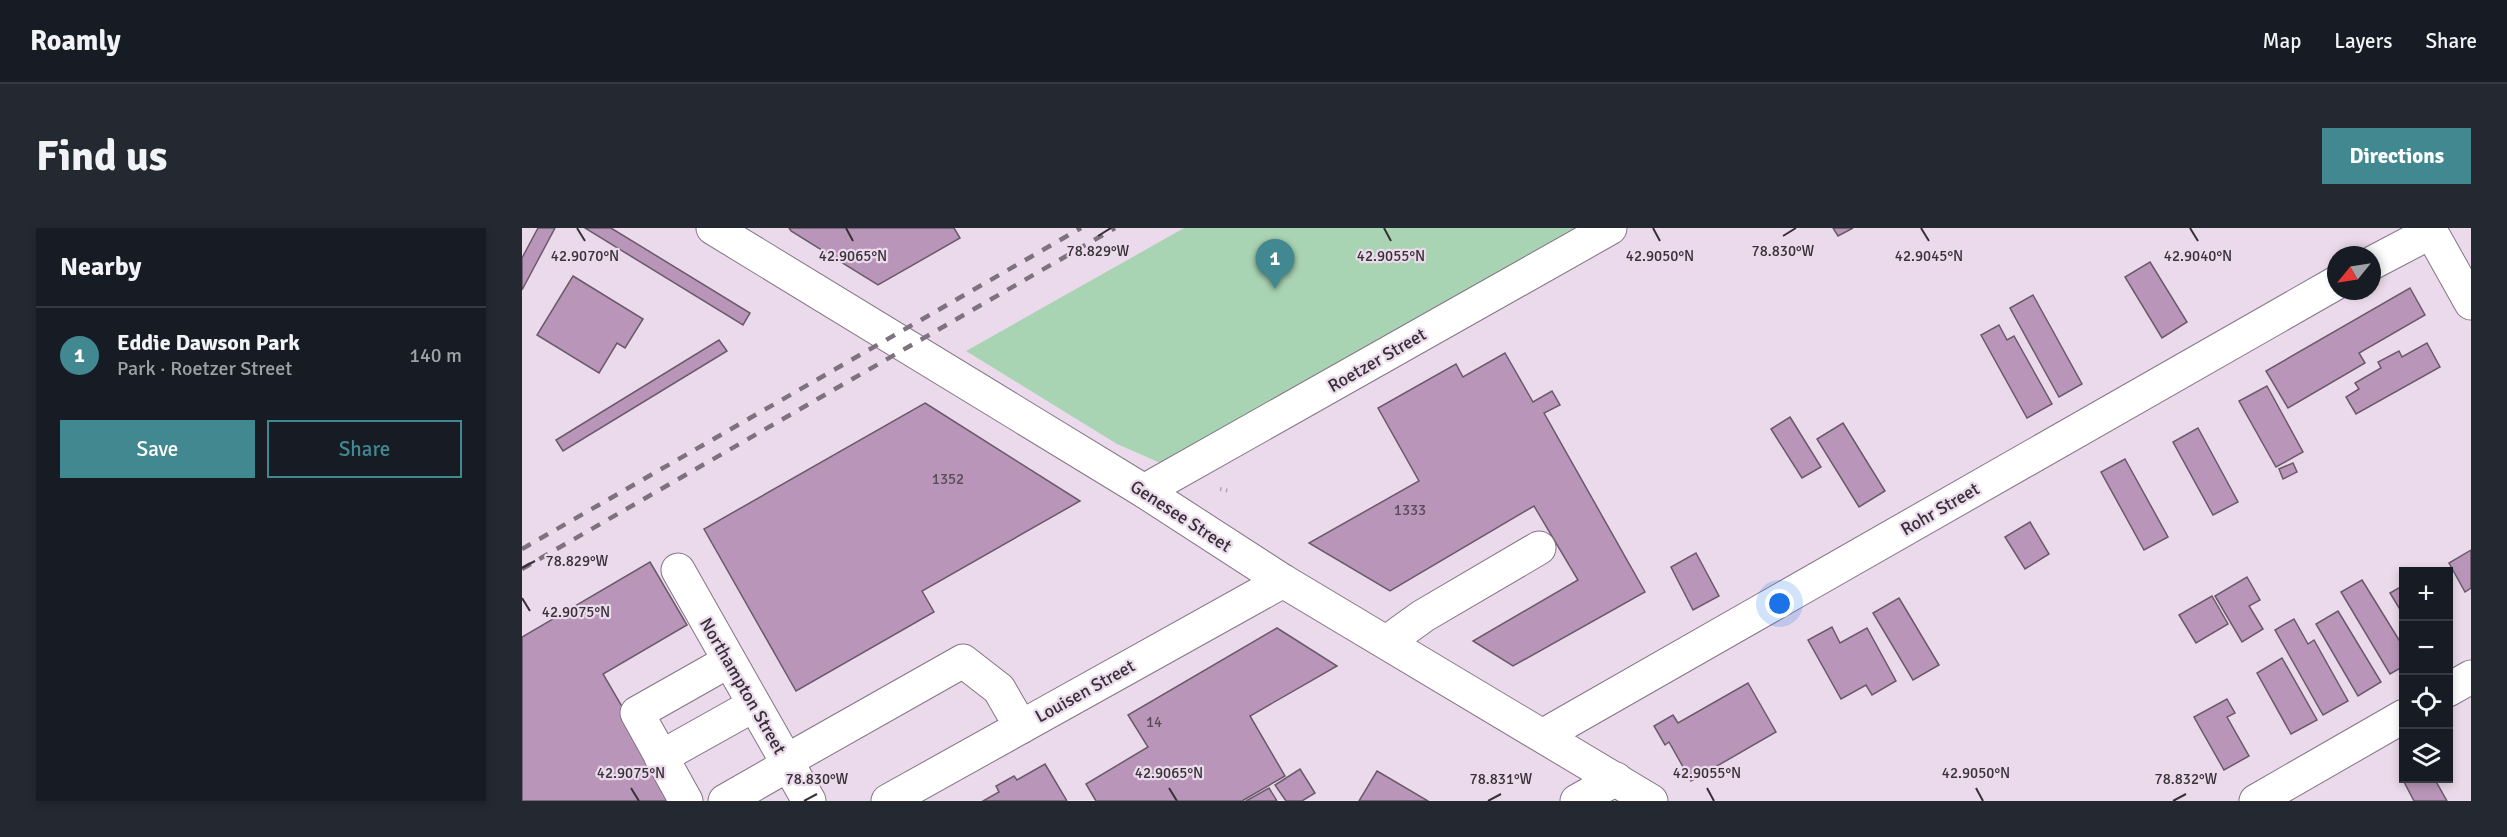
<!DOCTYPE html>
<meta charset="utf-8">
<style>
body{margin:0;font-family:Signika,sans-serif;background:#242831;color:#f1f3f6}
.controls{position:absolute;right:18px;bottom:18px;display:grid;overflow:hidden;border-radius:0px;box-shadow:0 3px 9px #0003}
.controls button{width:54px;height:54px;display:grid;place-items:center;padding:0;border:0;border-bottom:2px solid #363941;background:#171b24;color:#f1f3f6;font:30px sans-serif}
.compass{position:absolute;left:1805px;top:18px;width:54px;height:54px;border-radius:50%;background:#171b24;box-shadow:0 3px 9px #0003;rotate:240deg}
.you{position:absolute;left:1258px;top:376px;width:21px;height:21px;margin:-15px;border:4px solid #fff;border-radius:50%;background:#1a73e8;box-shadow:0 0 0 9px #1a73e833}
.badge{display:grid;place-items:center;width:39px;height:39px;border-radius:50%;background:#418891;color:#fff;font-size:20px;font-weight:700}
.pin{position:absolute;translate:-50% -50px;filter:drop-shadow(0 2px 3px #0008)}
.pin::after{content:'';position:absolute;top:32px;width:21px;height:18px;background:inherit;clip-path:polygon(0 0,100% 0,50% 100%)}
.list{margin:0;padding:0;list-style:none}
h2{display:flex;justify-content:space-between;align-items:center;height:78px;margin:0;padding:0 24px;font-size:26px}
h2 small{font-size:20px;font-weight:400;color:#9ea1a6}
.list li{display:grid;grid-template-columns:39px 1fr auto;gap:18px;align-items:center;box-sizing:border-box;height:96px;padding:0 24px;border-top:2px solid #363941}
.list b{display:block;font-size:22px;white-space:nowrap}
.list p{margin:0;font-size:20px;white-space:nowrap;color:#9ea1a6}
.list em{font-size:20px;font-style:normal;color:#9ea1a6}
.actions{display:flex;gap:12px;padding:18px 24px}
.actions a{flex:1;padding:14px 0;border:2px solid #418891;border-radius:0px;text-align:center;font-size:21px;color:#418891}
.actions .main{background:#418891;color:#fff}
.icon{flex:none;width:33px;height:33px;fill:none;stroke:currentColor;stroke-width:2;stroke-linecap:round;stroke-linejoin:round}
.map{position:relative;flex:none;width:1949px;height:573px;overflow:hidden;border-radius:0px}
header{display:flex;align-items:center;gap:36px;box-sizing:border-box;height:84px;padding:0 30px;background:#171b24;border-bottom:2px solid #363941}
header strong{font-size:28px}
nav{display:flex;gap:33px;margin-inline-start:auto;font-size:21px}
.intro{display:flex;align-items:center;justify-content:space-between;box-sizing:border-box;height:144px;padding:0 36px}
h1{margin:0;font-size:42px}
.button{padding:15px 27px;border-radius:0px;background:#418891;color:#fff;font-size:21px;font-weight:700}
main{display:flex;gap:36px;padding:0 36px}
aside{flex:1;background:#171b24;border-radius:0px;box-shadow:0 3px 9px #0003}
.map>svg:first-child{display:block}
.green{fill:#a9d4b3}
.building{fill:#b996b9;stroke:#695a69;stroke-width:1.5}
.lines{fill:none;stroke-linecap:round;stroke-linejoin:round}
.minor-casing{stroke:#847484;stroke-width:35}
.major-casing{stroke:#847484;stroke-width:35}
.path{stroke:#b0a3b0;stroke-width:4;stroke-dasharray:1.5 4.5;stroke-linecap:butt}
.minor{stroke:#fff;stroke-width:33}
.major{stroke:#fff;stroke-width:33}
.rail{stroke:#7d727d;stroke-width:4.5;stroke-dasharray:10 10;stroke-linecap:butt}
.ticks{fill:none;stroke:#373037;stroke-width:2}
.labels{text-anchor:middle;stroke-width:4.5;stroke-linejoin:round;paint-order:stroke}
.number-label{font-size:15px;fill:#584a58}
.street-label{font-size:18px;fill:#373037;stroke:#ebdaeb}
.ticks-label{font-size:15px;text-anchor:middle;fill:#373037;stroke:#ebdaeb;stroke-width:4.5;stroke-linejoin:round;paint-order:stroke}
</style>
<header>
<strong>Roamly</strong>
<nav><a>Map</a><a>Layers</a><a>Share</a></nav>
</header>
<div class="intro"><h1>Find us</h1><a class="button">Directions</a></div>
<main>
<aside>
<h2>Nearby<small></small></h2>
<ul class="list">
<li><span class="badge">1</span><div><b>Eddie Dawson Park</b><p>Park · Roetzer Street</p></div><em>140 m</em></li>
</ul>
<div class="actions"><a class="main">Save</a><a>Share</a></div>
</aside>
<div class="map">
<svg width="1949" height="573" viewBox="0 0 1949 573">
<rect width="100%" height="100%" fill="#ebdaeb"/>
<path class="green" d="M662 0H1060L641 236 595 216 444 123Z"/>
<g class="building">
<path d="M16 0H33L0 62V30Z"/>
<path d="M63 0H89L228 85 221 97Z"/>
<path d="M267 0H432L438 10 356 57 269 3Z"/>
<path d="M1311 0H1331L1316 8Z"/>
<path d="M1628 34 1665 94 1640 110 1603 49Z"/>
<path d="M51 48 121 91 103 120 95 115 77 145 15 107Z"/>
<path d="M1888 60 1903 87 1837 125 1843 135 1766 180 1744 143Z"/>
<path d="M1511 67 1560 156 1537 169 1488 80Z"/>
<path d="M1477 97 1485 112 1492 108 1530 176 1505 190 1459 107Z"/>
<path d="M197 112 205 123 41 223 34 212Z"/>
<path d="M1905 115 1918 139 1834 186 1824 169 1837 161 1833 155 1859 140 1856 134 1877 123 1880 129Z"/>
<path d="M983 125 1011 174 1030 163 1038 177 1022 185 1123 364 991 438 951 413 1056 352 1012 278 868 363 787 315 897 253 856 180 934 136 941 149Z"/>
<path d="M1745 158 1781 224 1754 239 1717 173Z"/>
<path d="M403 175 558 273 400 363 412 384 274 463 182 301Z"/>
<path d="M1268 189 1299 239 1280 250 1249 201Z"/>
<path d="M1321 195 1363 263 1337 279 1295 211Z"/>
<path d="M1676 200 1716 274 1691 287 1651 214Z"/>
<path d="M1603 231 1646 309 1622 322 1579 244Z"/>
<path d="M1771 235 1775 244 1761 251 1757 241Z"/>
<path d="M1508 294 1527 326 1503 341 1483 309Z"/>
<path d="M1949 322V360L1943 364 1927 335Z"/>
<path d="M1174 325 1197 368 1171 382 1149 339Z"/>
<path d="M128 334 165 397 81 446 155 573H0V409Z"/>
<path d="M1725 349 1738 372 1727 378 1741 401 1720 414 1693 368Z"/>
<path d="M1840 352 1882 420V438L1868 446 1819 364Z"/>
<path d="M1882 357V388L1868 365Z"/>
<path d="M1690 368 1706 396 1674 415 1657 387Z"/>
<path d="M1377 370 1417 437 1391 452 1351 385Z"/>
<path d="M1816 383 1859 454 1836 468 1794 396Z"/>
<path d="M1772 391 1786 416 1792 412 1826 473 1801 487 1753 402Z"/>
<path d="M1310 399 1318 415 1345 400 1374 453 1350 467 1344 457 1319 471 1286 412Z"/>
<path d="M755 400 815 438 728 488 763 548 720 573H574L564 556 626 519 606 487Z"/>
<path d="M1760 430 1795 492 1769 506 1735 445Z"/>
<path d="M1226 455 1254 504 1169 553 1147 514 1143 517 1132 498 1151 487 1156 495Z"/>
<path d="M1705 471 1713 485 1705 489 1727 528 1702 542 1672 489Z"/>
<path d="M523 536 545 573H461L477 564 474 558 492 548 495 552Z"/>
<path d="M778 541 793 565 780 573H764L753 557Z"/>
<path d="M855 543 906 573H837Z"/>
<path d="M1882 549 1912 550 1925 573H1892L1880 550Z"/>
<path d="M747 560 755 573H724Z"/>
</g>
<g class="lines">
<g class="minor-casing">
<g id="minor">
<path d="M1850 35 1909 4"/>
<path d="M622 263 1088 0"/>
<path d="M156 342 287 573"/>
<path d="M865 414 901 388 1017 320"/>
<path d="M1926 462 1949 449"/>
<path d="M1022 507 1814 55"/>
<path d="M139 529 232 477"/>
<path d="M264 533 441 433 477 461 499 499"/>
<path d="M164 573 115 485 207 433"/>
<path d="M203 573 266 537"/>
<path d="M366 573 761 353"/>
<path d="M1055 573 1094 551"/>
<path d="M1734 573 1882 488"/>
</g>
</g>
<g class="major-casing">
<g id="major">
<path d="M191 0 622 263 761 353 1129 573"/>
<path d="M1907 0 1949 75"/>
</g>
</g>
<path class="path" d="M698 261 707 263"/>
<use href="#minor" class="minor"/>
<use href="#major" class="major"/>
<g class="rail">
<path d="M0 321 559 0"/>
<path d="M0 341 593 0"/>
</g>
</g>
<path class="ticks" d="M55 0 63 13M324 0 331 13M862 0 869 13M1131 0 1138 13M1399 0 1407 13M1668 0 1676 13M576 8 589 0M1261 8 1274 0M0 340 13 333M0 370 8 383M109 560 117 573M647 560 655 573M1185 560 1192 573M1454 560 1461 573M282 573 295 566M966 573 979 566M1651 573 1664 566"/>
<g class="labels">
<g class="number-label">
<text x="426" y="256">1352</text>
<text x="888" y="287">1333</text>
<text x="632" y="499">14</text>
</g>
<g class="street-label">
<text transform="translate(855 132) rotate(-30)" y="6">Roetzer Street</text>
<text transform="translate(1418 281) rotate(-30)" y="6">Rohr Street</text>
<text transform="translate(659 288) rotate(33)" y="6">Genesee Street</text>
<text transform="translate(221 458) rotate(60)" y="6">Northampton Street</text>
<text transform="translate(563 463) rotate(-29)" y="6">Louisen Street</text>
</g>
</g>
<g class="ticks-label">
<text x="576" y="28">78.829°W</text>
<text x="1261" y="28">78.830°W</text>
<text x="869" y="33">42.9055°N</text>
<text x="1407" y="33">42.9045°N</text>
<text x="1676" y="33">42.9040°N</text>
<text x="63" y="33">42.9070°N</text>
<text x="331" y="33">42.9065°N</text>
<text x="1138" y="33">42.9050°N</text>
<text x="55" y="338">78.829°W</text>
<text x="54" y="389">42.9075°N</text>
<text x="109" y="550">42.9075°N</text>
<text x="647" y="550">42.9065°N</text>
<text x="1185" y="550">42.9055°N</text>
<text x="1454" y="550">42.9050°N</text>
<text x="295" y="556">78.830°W</text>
<text x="979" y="556">78.831°W</text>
<text x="1664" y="556">78.832°W</text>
</g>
</svg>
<div class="controls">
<button>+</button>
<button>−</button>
<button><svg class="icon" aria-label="locate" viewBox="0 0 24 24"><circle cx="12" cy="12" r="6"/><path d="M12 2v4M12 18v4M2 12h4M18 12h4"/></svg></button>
<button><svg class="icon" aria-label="layers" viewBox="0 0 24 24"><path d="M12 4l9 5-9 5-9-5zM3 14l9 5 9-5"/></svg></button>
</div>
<svg class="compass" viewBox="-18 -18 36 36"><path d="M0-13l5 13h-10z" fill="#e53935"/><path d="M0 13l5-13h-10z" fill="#9ea1a6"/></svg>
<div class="you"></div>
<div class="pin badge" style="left:753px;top:61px">1</div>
</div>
</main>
